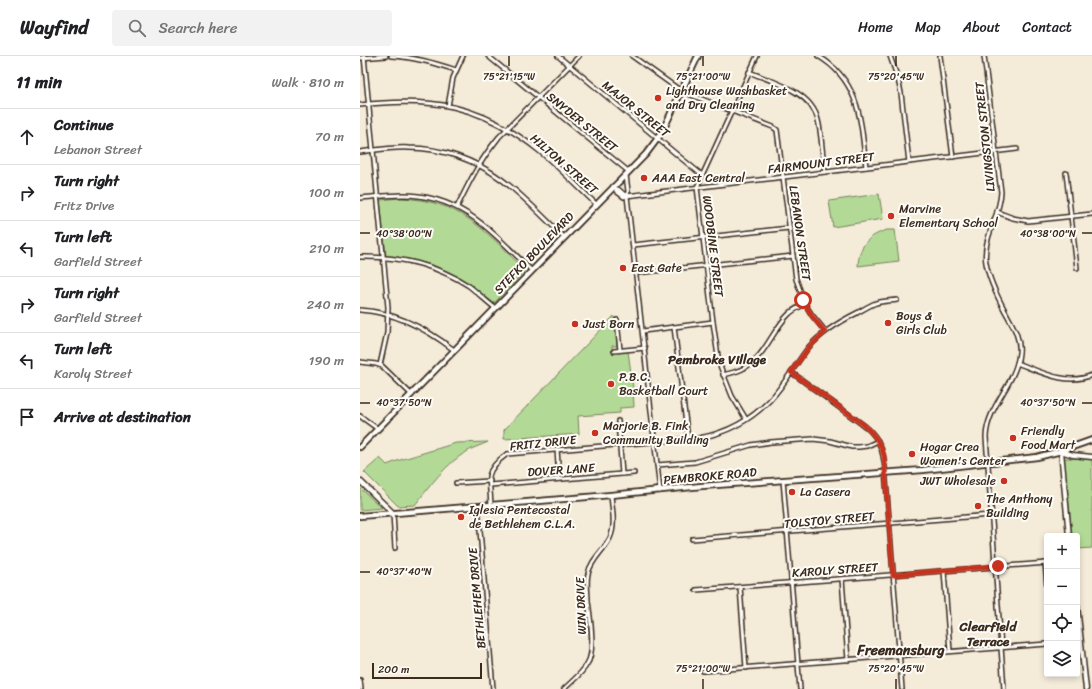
<!DOCTYPE html>
<meta charset="utf-8">
<style>
body{margin:0;font-family:Sriracha,sans-serif;background:#f2f2f2;color:#202124}
.controls{position:absolute;right:12px;bottom:12px;display:grid;overflow:hidden;border-radius:4px;box-shadow:0 2px 6px #0003}
.controls button{width:36px;height:36px;display:grid;place-items:center;padding:0;border:0;border-bottom:1px solid #e0e0e0;background:#fff;color:#202124;font:20px sans-serif}
.scale{position:absolute;left:12px;bottom:10px;width:110px;box-sizing:border-box;padding-left:4px;border:2px solid #3b2a1e;border-top:0;font-size:11px;line-height:14px;white-space:nowrap;color:#3b2a1e;-webkit-text-stroke:3px #fdfcf7;paint-order:stroke}
.stop{position:absolute;width:12px;height:12px;margin:-9px;border:3px solid #c8321e;border-radius:50%;background:#fff}
.stop.end{background:#c8321e;border-color:#fff;box-shadow:0 1px 4px #0008}
.list{margin:0;padding:0;list-style:none}
h2{display:flex;justify-content:space-between;align-items:center;height:52px;margin:0;padding:0 16px;font-size:17px}
h2 small{font-size:13px;font-weight:400;color:#757577}
.list li{display:grid;grid-template-columns:26px 1fr auto;gap:12px;align-items:center;box-sizing:border-box;height:56px;padding:0 16px;border-top:1px solid #e0e0e0}
.list b{display:block;font-size:15px;white-space:nowrap}
.list p{margin:0;font-size:13px;white-space:nowrap;color:#757577}
.list em{font-size:13px;font-style:normal;color:#757577}
.icon{flex:none;width:22px;height:22px;fill:none;stroke:currentColor;stroke-width:2;stroke-linecap:round;stroke-linejoin:round}
.map{position:relative;flex:none;width:732px;height:633px;overflow:hidden}
header{display:flex;align-items:center;gap:24px;box-sizing:border-box;height:56px;padding:0 20px;background:#fff;border-bottom:1px solid #e0e0e0}
header strong{font-size:19px}
nav{display:flex;gap:22px;margin-inline-start:auto;font-size:14px}
.search{width:280px;height:36px;background:#f2f2f2;display:flex;align-items:center;gap:10px;box-sizing:border-box;padding:0 14px;border-radius:4px;color:#757577;font-size:15px}
main{display:flex}
aside{flex:1;background:#fff}
.map>svg:first-child{display:block}
.green{fill:#b2da96;stroke:#76825a}
.lines{fill:none;stroke-linecap:round;stroke-linejoin:round}
.street-casing{stroke:#3b2a1e;stroke-width:6}
.secondary-casing{stroke:#3b2a1e;stroke-width:7}
.primary-casing{stroke:#3b2a1e;stroke-width:8}
.street{stroke:#fdfcf7;stroke-width:3}
.secondary{stroke:#fdfcf7;stroke-width:4}
.primary{stroke:#fdfcf7;stroke-width:4.5}
.route{stroke:#c8321e;stroke-width:5}
.ticks{fill:none;stroke:#3b2a1e;stroke-width:1.5}
.poi-dot{fill:#c8321e;stroke:#fdfcf7;stroke-width:1.5}
.labels{text-anchor:middle;stroke-width:4;stroke-linejoin:round;paint-order:stroke}
.poi-label{font-size:12px;fill:#3b2a1e;stroke:#fdfcf7;text-anchor:start}
.street-label{font-size:12px;fill:#3b2a1e;stroke:#fdfcf7}
.neighbourhood-label{font-size:13px;font-weight:bold;fill:#3b2a1e;stroke:#fdfcf7}
.quarter-label{font-size:14px;font-weight:bold;fill:#3b2a1e;stroke:#fdfcf7}
.ticks-label{font-size:10px;text-anchor:middle;fill:#3b2a1e;stroke:#fdfcf7;stroke-width:4;stroke-linejoin:round;paint-order:stroke}
</style>
<header>
<strong>Wayfind</strong>
<div class="search"><svg class="icon" aria-label="search" viewBox="0 0 24 24"><circle cx="10" cy="10" r="6"/><path d="M15 15l6 6"/></svg>Search here</div>
<nav><a>Home</a><a>Map</a><a>About</a><a>Contact</a></nav>
</header>
<main>
<aside>
<h2>11 min<small>Walk · 810 m</small></h2>
<ul class="list">
<li><svg class="icon" aria-label="ahead" viewBox="0 0 24 24"><path d="M12 20V5M6 11l6-6 6 6"/></svg><div><b>Continue</b><p>Lebanon Street</p></div><em>70 m</em></li>
<li><svg class="icon" aria-label="right" viewBox="0 0 24 24"><path d="M7 20v-9h11M14 6l5 5-5 5"/></svg><div><b>Turn right</b><p>Fritz Drive</p></div><em>100 m</em></li>
<li><svg class="icon" aria-label="left" viewBox="0 0 24 24"><path d="M17 20v-9H6M10 6l-5 5 5 5"/></svg><div><b>Turn left</b><p>Garfield Street</p></div><em>210 m</em></li>
<li><svg class="icon" aria-label="right" viewBox="0 0 24 24"><path d="M7 20v-9h11M14 6l5 5-5 5"/></svg><div><b>Turn right</b><p>Garfield Street</p></div><em>240 m</em></li>
<li><svg class="icon" aria-label="left" viewBox="0 0 24 24"><path d="M17 20v-9H6M10 6l-5 5 5 5"/></svg><div><b>Turn left</b><p>Karoly Street</p></div><em>190 m</em></li>
<li><svg class="icon" aria-label="arrive" viewBox="0 0 24 24"><path d="M6 21V4h12l-3 4 3 4H6"/></svg><div><b>Arrive at destination</b></div></li>
</ul>
</aside>
<div class="map">
<svg width="732" height="633" viewBox="0 0 732 633">
<rect width="100%" height="100%" fill="#f4ebd9"/>
<filter id="ink" filterUnits="userSpaceOnUse"><feTurbulence type="fractalNoise" baseFrequency=".025" numOctaves="2"/><feDisplacementMap in="SourceGraphic" scale="8" xChannelSelector="R" yChannelSelector="G"/><feConvolveMatrix kernelMatrix="1 2 1 2 8 2 1 2 1" color-interpolation-filters="sRGB"/></filter>
<g filter="url(#ink)">
<g class="green">
<path d="M519 138 523 163 473 171 469 145Z"/>
<path d="M39 142C100 144 123 173 163 212L165 215 134 247C126 242 119 235 111 230 83 211 60 204 26 200L20 145 21 144Z"/>
<path d="M527 174H535L539 205 498 210C499 189 508 180 527 174Z"/>
<path d="M254 260 257 290H252V297L268 295 273 332 274 351 260 352V357L218 360 219 378 144 383V374Z"/>
<path d="M128 386C122 389 114 391 108 395 86 407 70 430 55 449L38 450 4 416 20 402 27 409 37 405 96 387Z"/>
<path d="M705 402 732 403V492L717 493V480H712L704 406Z"/>
<path d="M0 432 22 452 0 454Z"/>
</g>
<g class="lines">
<g class="street-casing">
<g id="street">
<path d="M4 0 28 251 27 277 20 309"/>
<path d="M31 0C54 1 74 7 96 14"/>
<path d="M128 0 268 115"/>
<path d="M198 0 321 102 342 119"/>
<path d="M272 0 321 35 413 71 417 74 436 223 445 248 452 259 465 275"/>
<path d="M458 0C501 25 501 67 506 111"/>
<path d="M530 0 538 23 541 37 549 106"/>
<path d="M580 0 593 101"/>
<path d="M624 0 641 136C640 161 622 182 626 207 629 224 637 240 645 255 652 268 661 282 659 297 656 328 627 350 626 381L644 633"/>
<path d="M0 2 26 0"/>
<path d="M389 16C413 26 451 35 458 64 462 80 462 99 465 116"/>
<path d="M0 49C72 41 120 48 178 94 199 111 217 130 236 148"/>
<path d="M88 50 93 22 103 0"/>
<path d="M0 96C16 94 33 91 49 92 82 92 115 104 141 123 164 140 184 162 204 181"/>
<path d="M706 117 717 212"/>
<path d="M266 119 268 135 267 140 300 435"/>
<path d="M253 130 256 133V135L264 141 266 140 657 93"/>
<path d="M256 133H258L266 140"/>
<path d="M0 142C14 141 29 139 43 139 102 139 133 177 172 215"/>
<path d="M97 151C110 125 120 104 139 81L219 0"/>
<path d="M637 156 653 162 668 165 732 158"/>
<path d="M273 189 429 172"/>
<path d="M0 201C38 200 77 209 109 230 118 237 126 245 135 252"/>
<path d="M276 217 433 200"/>
<path d="M0 254C35 256 67 273 94 294"/>
<path d="M257 264 260 294"/>
<path d="M314 271 328 383"/>
<path d="M283 275 353 266"/>
<path d="M254 295 285 292"/>
<path d="M0 306 16 308 22 310 52 339"/>
<path d="M657 307C681 316 707 330 732 319"/>
<path d="M431 316 506 371C520 383 523 395 525 412L542 633"/>
<path d="M363 319C370 317 378 316 384 312 406 300 412 274 429 258 434 253 440 251 445 248"/>
<path d="M0 360 18 373"/>
<path d="M386 363 372 340 359 307 353 266 337 131 397 0"/>
<path d="M258 365 262 418"/>
<path d="M197 393 199 423"/>
<path d="M297 409 335 406 391 389 411 386 453 383 470 385 492 391H499L507 390 518 385"/>
<path d="M423 424 440 633"/>
<path d="M96 427 130 425"/>
<path d="M130 429 274 417"/>
<path d="M131 449 129 420C131 410 140 403 147 398L339 382C366 377 391 364 410 344 425 328 435 309 448 292 462 276 479 266 497 257 504 253 510 249 516 247 523 245 531 245 537 244"/>
<path d="M118 450 133 633"/>
<path d="M33 457 35 492"/>
<path d="M332 483 631 459"/>
<path d="M685 507 687 531"/>
<path d="M584 515 590 595"/>
<path d="M482 523 488 604"/>
<path d="M380 531 386 612"/>
<path d="M336 534 687 507"/>
<path d="M343 615 687 588"/>
<path d="M0 624 1 633"/>
<path d="M204 633C212 625 222 618 227 608 236 596 230 560 228 545 228 536 226 526 228 518 231 503 244 495 250 482 256 469 252 453 251 439"/>
</g>
</g>
<g class="secondary-casing">
<g id="secondary">
<path d="M0 425 33 457"/>
<path d="M709 480 701 395 713 399 732 401"/>
<path d="M717 550 726 633"/>
</g>
</g>
<g class="primary-casing">
<g id="primary">
<path d="M0 391 286 98 298 82 304 72 338 0"/>
<path d="M0 460 251 439 342 430 563 414 677 401 701 395 732 384"/>
</g>
</g>
<use href="#street" class="street"/>
<use href="#secondary" class="secondary"/>
<use href="#primary" class="primary"/>
</g>
</g>
<g class="lines" filter="url(#ink)">
<path class="route" d="M443 244 452 260 465 276 449 291 431 316 504 369C513 377 521 387 524 400L533 519 638 510"/>
</g>
<path class="ticks" d="M149 0V10M343 0V10M536 0V10M0 177H10M722 177H732M0 347H10M722 347H732M0 516H10M343 623V633M536 623V633"/>
<g class="poi-dot">
<circle cx="298" cy="42" r="4"/>
<circle cx="284" cy="122" r="4"/>
<circle cx="531" cy="160" r="4"/>
<circle cx="263" cy="212" r="4"/>
<circle cx="528" cy="267" r="4"/>
<circle cx="215" cy="268" r="4"/>
<circle cx="251" cy="328" r="4"/>
<circle cx="235" cy="377" r="4"/>
<circle cx="653" cy="382" r="4"/>
<circle cx="552" cy="398" r="4"/>
<circle cx="644" cy="425" r="4"/>
<circle cx="432" cy="436" r="4"/>
<circle cx="618" cy="450" r="4"/>
<circle cx="101" cy="461" r="4"/>
</g>
<g class="labels">
<g class="poi-label">
<text x="306" y="39">Lighthouse Washbasket<tspan x="306" dy="14">and Dry Cleaning</tspan></text>
<text x="292" y="126">AAA East Central</text>
<text x="539" y="157">Marvine<tspan x="539" dy="14">Elementary School</tspan></text>
<text x="271" y="216">East Gate</text>
<text x="536" y="264">Boys &amp;<tspan x="536" dy="14">Girls Club</tspan></text>
<text x="223" y="272">Just Born</text>
<text x="259" y="325">P.B.C.<tspan x="259" dy="14">Basketball Court</tspan></text>
<text x="243" y="374">Marjorie B. Fink<tspan x="243" dy="14">Community Building</tspan></text>
<text x="661" y="379">Friendly<tspan x="661" dy="14">Food Mart</tspan></text>
<text x="560" y="395">Hogar Crea<tspan x="560" dy="14">Women's Center</tspan></text>
<text x="636" y="429" text-anchor="end">JWT Wholesale</text>
<text x="440" y="440">La Casera</text>
<text x="626" y="447">The Anthony<tspan x="626" dy="14">Building</tspan></text>
<text x="109" y="458">Iglesia Pentecostal<tspan x="109" dy="14">de Bethlehem C.L.A.</tspan></text>
</g>
<g class="street-label">
<text transform="translate(276 53) rotate(39)" y="4">MAJOR STREET</text>
<text transform="translate(222 66) rotate(39)" y="4">SNYDER STREET</text>
<text transform="translate(625 81) rotate(-96)" y="4">LIVINGSTON STREET</text>
<text transform="translate(461 107) rotate(-7)" y="4">FAIRMOUNT STREET</text>
<text transform="translate(204 108) rotate(41)" y="4">HILTON STREET</text>
<text transform="translate(440 177) rotate(82)" y="4">LEBANON STREET</text>
<text transform="translate(353 190) rotate(83)" y="4">WOODBINE STREET</text>
<text transform="translate(174 197) rotate(-46)" y="4">STEFKO BOULEVARD</text>
<text transform="translate(183 387) rotate(-6)" y="4">FRITZ DRIVE</text>
<text transform="translate(201 414) rotate(-4)" y="4">DOVER LANE</text>
<text transform="translate(350 420) rotate(-5)" y="4">PEMBROKE ROAD</text>
<text transform="translate(469 464) rotate(-5)" y="4">TOLSTOY STREET</text>
<text transform="translate(475 514) rotate(-4)" y="4">KAROLY STREET</text>
<text transform="translate(117 542) rotate(-95)" y="4">BETHLEHEM DRIVE</text>
<text transform="translate(221 550) rotate(-92)" y="4">WIN DRIVE</text>
</g>
<g class="neighbourhood-label">
<text x="357" y="308">Pembroke Village</text>
<text x="628" y="575">Clearfield<tspan x="628" dy="15">Terrace</tspan></text>
</g>
<g class="quarter-label">
<text x="541" y="599">Freemansburg</text>
</g>
</g>
<g class="ticks-label">
<text x="149" y="24">75°21'15"W</text>
<text x="343" y="24">75°21'00"W</text>
<text x="536" y="24">75°20'45"W</text>
<text x="44" y="181">40°38'00"N</text>
<text x="688" y="181">40°38'00"N</text>
<text x="44" y="350">40°37'50"N</text>
<text x="688" y="350">40°37'50"N</text>
<text x="44" y="519">40°37'40"N</text>
<text x="343" y="616">75°21'00"W</text>
<text x="536" y="616">75°20'45"W</text>
</g>
</svg>
<div class="controls">
<button>+</button>
<button>−</button>
<button><svg class="icon" aria-label="locate" viewBox="0 0 24 24"><circle cx="12" cy="12" r="6"/><path d="M12 2v4M12 18v4M2 12h4M18 12h4"/></svg></button>
<button><svg class="icon" aria-label="layers" viewBox="0 0 24 24"><path d="M12 4l9 5-9 5-9-5zM3 14l9 5 9-5"/></svg></button>
</div>
<div class="scale">200 m</div>
<div class="stop" style="left:443px;top:244px"></div>
<div class="stop end" style="left:638px;top:510px"></div>
</div>
</main>
